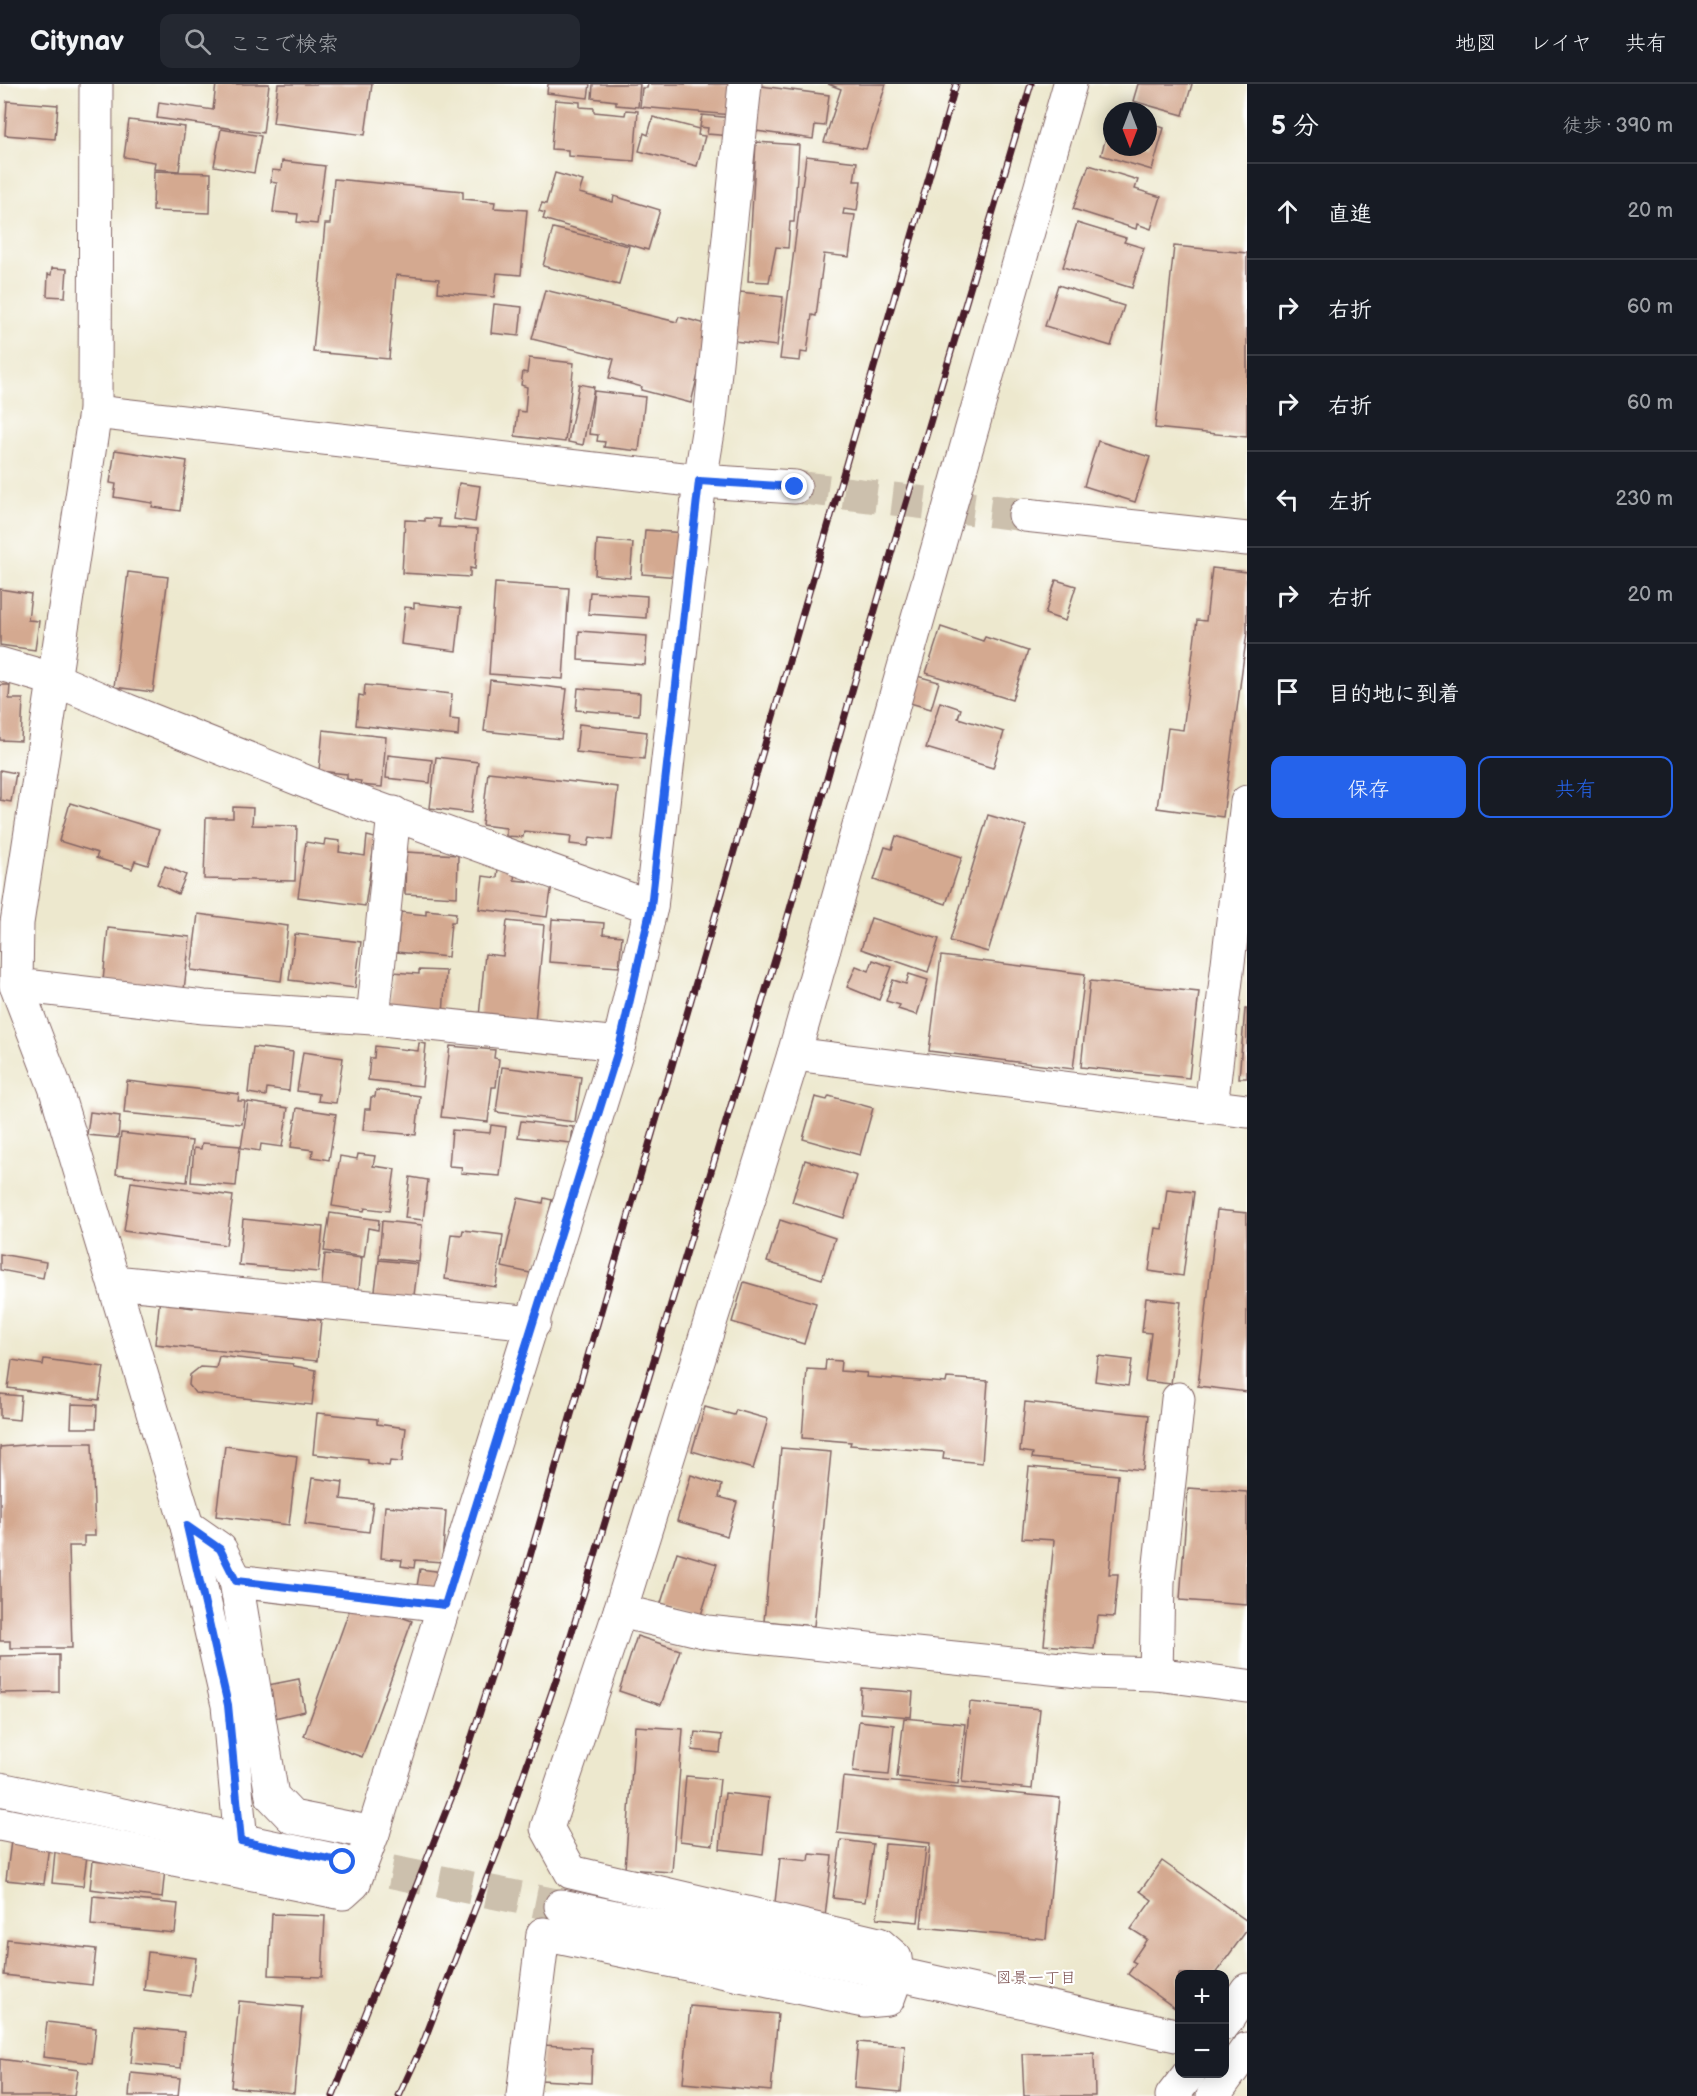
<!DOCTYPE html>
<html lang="ja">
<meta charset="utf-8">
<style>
body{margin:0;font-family:"Balsamiq Sans","Klee One",sans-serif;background:#242831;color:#f1f3f6}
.controls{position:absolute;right:18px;bottom:18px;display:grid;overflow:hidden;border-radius:12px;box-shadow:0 3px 15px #0003}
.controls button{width:54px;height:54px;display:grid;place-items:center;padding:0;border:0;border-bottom:2px solid #363941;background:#171b24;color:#f1f3f6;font:30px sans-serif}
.compass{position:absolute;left:1103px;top:18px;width:54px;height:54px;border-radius:50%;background:#171b24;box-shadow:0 3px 15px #0003;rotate:180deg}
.stop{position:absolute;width:18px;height:18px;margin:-14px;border:4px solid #2563eb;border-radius:50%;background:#fff}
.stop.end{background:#2563eb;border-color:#fff;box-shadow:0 2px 6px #0008}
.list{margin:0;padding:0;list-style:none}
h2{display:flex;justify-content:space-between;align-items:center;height:78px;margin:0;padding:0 24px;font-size:26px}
h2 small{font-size:20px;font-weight:400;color:#9ea1a6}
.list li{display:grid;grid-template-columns:39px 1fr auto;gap:18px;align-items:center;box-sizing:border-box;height:96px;padding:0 24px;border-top:2px solid #363941}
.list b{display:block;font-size:22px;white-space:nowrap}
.list em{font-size:20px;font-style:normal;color:#9ea1a6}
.actions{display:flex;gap:12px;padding:18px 24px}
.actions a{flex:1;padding:14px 0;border:2px solid #2563eb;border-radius:12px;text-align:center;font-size:21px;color:#2563eb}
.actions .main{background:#2563eb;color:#fff}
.icon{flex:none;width:33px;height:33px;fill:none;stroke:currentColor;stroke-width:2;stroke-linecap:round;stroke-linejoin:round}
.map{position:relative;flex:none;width:1247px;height:2012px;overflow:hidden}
header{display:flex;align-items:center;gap:36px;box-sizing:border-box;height:84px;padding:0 30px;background:#171b24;border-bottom:2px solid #363941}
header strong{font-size:28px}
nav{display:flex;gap:33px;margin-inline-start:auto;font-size:21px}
.search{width:420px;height:54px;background:#242831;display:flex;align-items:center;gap:15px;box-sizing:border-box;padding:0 21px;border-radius:12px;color:#9ea1a6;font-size:22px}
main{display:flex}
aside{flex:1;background:#171b24}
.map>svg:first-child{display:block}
.building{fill:#d4a990}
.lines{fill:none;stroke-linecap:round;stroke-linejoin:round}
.street-tunnel{stroke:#ccc0ad;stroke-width:33;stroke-dasharray:33 16;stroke-linecap:butt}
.street-casing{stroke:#836564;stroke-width:35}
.primary-casing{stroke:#836564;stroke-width:35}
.street{stroke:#fff;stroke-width:33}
.primary{stroke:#fff;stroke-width:33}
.rail-casing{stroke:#4a1f2b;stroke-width:7}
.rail{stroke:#fff;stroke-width:4.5;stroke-dasharray:14;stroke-linecap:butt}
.route{stroke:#2563eb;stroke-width:8}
.labels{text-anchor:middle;stroke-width:4.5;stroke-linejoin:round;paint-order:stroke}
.neighbourhood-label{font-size:16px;fill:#7a4f4e;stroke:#fff}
</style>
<header>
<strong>Citynav</strong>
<div class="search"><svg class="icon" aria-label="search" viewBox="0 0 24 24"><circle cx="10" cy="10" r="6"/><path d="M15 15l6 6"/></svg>ここで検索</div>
<nav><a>地図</a><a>レイヤ</a><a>共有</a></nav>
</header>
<main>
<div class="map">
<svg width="1247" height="2012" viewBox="0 0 1247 2012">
<rect width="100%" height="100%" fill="#fff"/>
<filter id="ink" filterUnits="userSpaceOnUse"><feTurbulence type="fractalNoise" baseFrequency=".0167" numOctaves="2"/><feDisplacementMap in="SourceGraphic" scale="12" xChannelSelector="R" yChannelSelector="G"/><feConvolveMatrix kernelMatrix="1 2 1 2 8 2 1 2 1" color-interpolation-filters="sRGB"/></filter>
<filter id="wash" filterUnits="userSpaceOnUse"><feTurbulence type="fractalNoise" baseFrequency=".008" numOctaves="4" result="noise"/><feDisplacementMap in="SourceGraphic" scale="24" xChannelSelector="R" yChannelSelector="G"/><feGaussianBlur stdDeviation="1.35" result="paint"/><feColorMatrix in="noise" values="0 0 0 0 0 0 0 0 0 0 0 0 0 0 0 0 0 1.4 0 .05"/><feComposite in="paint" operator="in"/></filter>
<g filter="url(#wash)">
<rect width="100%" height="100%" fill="#ede8ce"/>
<g id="blocks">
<g class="building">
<path d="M216 0H269L263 49 157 34 159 18 213 26Z"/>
<path d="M278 0H372L365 51 273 39Z"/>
<path d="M548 0H590L588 14 547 9Z"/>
<path d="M593 0H640L638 23 616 21V17L592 14Z"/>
<path d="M648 0H734L732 31 640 23 642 4H647Z"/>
<path d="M828 0H886L866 65 824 58 841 5Z"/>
<path d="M1138 0H1192L1183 31 1133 17Z"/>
<path d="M761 2 829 11 825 42 815 41 813 55 756 47Z"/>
<path d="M555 16 580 18V23L594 24V28L625 31 626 26 638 27 634 77 568 72V66L551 65Z"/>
<path d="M7 17 58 21 55 55 5 51Z"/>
<path d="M702 31 733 34 732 52 707 50 708 44 700 43Z"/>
<path d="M653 33 699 45 698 51 705 52 697 82 639 67 644 49 648 51Z"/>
<path d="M129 36 185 43 179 87 154 85 155 78 124 73Z"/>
<path d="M1111 36 1112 63H1148V39L1164 44 1152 86 1101 71Z"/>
<path d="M221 45 261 52 254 89 214 82Z"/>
<path d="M756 58 799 61 794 138H790L788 164 776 163 769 198 748 197Z"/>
<path d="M806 72 857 78 854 97H861L857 127 844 125 843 130 855 131 849 173 824 170 816 232 812 231 807 269 801 268 800 277 780 275Z"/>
<path d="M282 77 325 82 317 140 297 138 298 130 273 128 277 99 271 98 272 86 281 87Z"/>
<path d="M1089 81 1138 96 1135 105 1161 113 1151 145 1137 140 1136 145 1073 125Z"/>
<path d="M154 87 211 89 210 129 153 127Z"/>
<path d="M555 89 583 97 579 109 613 118 614 112 660 126 648 166 543 135 545 129 539 127 542 119 546 120Z"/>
<path d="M334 95 463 107V115L495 118 494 124 527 126 521 191 497 189 494 213 438 208 439 195 396 191 389 275 313 268 325 140H330Z"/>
<path d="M1077 139 1126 154 1124 158 1144 164 1132 204 1063 183Z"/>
<path d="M553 144 629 162 619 201 543 182Z"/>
<path d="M1174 162 1247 169V353L1155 344Z"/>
<path d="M52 184 67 185 65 213 47 212 48 190 51 191Z"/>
<path d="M1058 201 1124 222 1111 262 1045 242Z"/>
<path d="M545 206 677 238 679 233 710 241 691 319 641 306 642 303 609 294 614 275 532 255Z"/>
<path d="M740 208 783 213 777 262 734 257Z"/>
<path d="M494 220 522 223 519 252 491 249Z"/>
<path d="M529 274 574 279 565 358 515 352 518 327 525 328 527 303 521 301 523 288 527 289Z"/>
<path d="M579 300 594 303 583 361 568 358Z"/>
<path d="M594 307 645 313 639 367 604 363 605 358 597 357 598 351 589 350Z"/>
<path d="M1098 357 1150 373 1135 418 1084 402Z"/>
<path d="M115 366 187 377 180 427 152 423 153 419 114 413 116 400 110 399Z"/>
<path d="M459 399 480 402 475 438 454 435Z"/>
<path d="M425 434 440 435 439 443 478 445 475 485 470 484V493L402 489 405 436 425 437Z"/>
<path d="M645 446 684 449 680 493 642 490Z"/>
<path d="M597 456 633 459 630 494 595 491Z"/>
<path d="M1212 484 1247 488V548L1223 733 1157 724 1168 644 1183 646 1197 536 1206 537Z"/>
<path d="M128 488 168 493 153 608 114 603Z"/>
<path d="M1056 496 1076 502 1065 537 1045 530Z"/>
<path d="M495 499 569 504 563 595 489 590Z"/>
<path d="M0 505 31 510 28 536 39 537 35 566 0 561Z"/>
<path d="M590 508 647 512 646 534 588 530Z"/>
<path d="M414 519 461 524 456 567 401 560 405 523 414 524Z"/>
<path d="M941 543 983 557 985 553 1028 567 1012 616 926 589Z"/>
<path d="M579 547 647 552 645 581 578 576Z"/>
<path d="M917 592 939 598 931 625 910 619Z"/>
<path d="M490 596 567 605 561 655 484 647Z"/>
<path d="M0 601H10L9 615H23L21 657 0 656Z"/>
<path d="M365 601 452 610 450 635 459 636 458 652 356 641 359 611 364 612Z"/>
<path d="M578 604 640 609 639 631 576 626Z"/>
<path d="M940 618 961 625 958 634 1004 648 993 684 926 664Z"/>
<path d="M579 640 647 648 644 675 576 668Z"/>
<path d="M323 646 386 653 382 703 360 701 361 697 347 695V690L319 687Z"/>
<path d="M388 671 432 676 430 699 386 694Z"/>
<path d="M436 673 478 678 471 729 430 724Z"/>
<path d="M0 686 16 689 11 718 0 716Z"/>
<path d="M488 688 618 703 612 756 590 753 588 762 570 760 571 752 524 747 523 753 506 752V744L482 741Z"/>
<path d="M70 719 159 746 148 781 135 777 132 785 96 774 98 769 59 757Z"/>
<path d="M233 723 253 724 252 741 297 742 295 797 204 795 206 734H233Z"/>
<path d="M988 731 1026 742 988 868 950 857Z"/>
<path d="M367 752 375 754 365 822 298 813 306 758 324 761 325 755 340 757 339 768 365 772Z"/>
<path d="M896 752 962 773 946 820 874 796 885 763 892 765Z"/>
<path d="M406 768 458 771 457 813 405 810Z"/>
<path d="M165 782 186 791 178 810 157 800Z"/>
<path d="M498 784 515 786 514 796 552 800 547 833 479 825 483 792 497 794Z"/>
<path d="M426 826 456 829 455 838H451L448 873 397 868 401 828 426 831Z"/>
<path d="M198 830 288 842 281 897 191 886Z"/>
<path d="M871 834 939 855 928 888 861 865Z"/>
<path d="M552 835 604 839 603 850 622 852 619 883 549 878Z"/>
<path d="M507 837 544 841 535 938 479 933 485 870 503 872Z"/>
<path d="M108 844 190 853 184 906 103 897Z"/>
<path d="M295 850 361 858 355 904 289 896Z"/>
<path d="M941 872 1085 890 1073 985 929 967Z"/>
<path d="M873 876 892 883 879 916 847 903 856 882 869 887Z"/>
<path d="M419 886 446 887 443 931 390 927 393 888 419 890Z"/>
<path d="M909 890 928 896 917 931 898 925 900 921 886 917 893 896 906 900Z"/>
<path d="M1090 897 1199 908 1189 994 1081 983Z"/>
<path d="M1245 925H1247V994H1239Z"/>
<path d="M419 959 426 960 422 1002 368 996 370 974H374L375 962 418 967Z"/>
<path d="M450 962 495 966 494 974 499 975 496 1003H492L488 1038 441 1033Z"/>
<path d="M253 963 293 968 289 1007 267 1004 266 1012 248 1009Z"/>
<path d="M303 968 343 974 336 1019 318 1017 319 1010 297 1007Z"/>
<path d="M502 983 581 993 575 1038 496 1028Z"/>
<path d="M127 997 239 1010 238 1017H245L242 1040 124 1029Z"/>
<path d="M376 1006 420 1012 416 1051 363 1046 365 1025H370L371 1013H375Z"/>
<path d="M829 1012 873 1024 860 1071 803 1055 815 1013 827 1016Z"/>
<path d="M248 1018 288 1024 282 1063 261 1060 260 1067 241 1064Z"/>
<path d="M297 1024 336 1030 329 1076 312 1073 313 1066 291 1063Z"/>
<path d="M90 1028 120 1032 118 1054 87 1051Z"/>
<path d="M521 1037 573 1043 571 1059 518 1053Z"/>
<path d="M491 1041 506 1043 500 1092 461 1089 462 1083 449 1082 452 1046 490 1049Z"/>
<path d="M121 1049 192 1057 187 1098 116 1090Z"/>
<path d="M202 1059 240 1062 236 1102 191 1098 194 1064 201 1065Z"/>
<path d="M358 1070 375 1072 373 1082 395 1085 389 1127 365 1124 364 1127 332 1122 340 1072 357 1075Z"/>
<path d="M805 1076 857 1092 844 1134 792 1118Z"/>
<path d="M410 1093 428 1096 423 1136 405 1134Z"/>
<path d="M131 1098 233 1112 226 1161 124 1147Z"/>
<path d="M1167 1105 1194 1108 1183 1192 1149 1187 1155 1144 1162 1145Z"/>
<path d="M518 1114 543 1119 544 1114 552 1116 535 1190 502 1183Z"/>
<path d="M1217 1126 1247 1129V1308L1198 1302Z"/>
<path d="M330 1129 379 1136 378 1146 368 1144 364 1173 324 1167Z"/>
<path d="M243 1135 323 1143 318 1188 239 1181Z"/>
<path d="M780 1136 835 1154 822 1195 767 1178Z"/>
<path d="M382 1137 422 1141 419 1178 379 1174Z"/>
<path d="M463 1146 503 1151 496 1203 445 1195 451 1150 462 1151Z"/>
<path d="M0 1170 46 1178 43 1194 0 1186Z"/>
<path d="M325 1170 362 1174 358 1213 321 1208Z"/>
<path d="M379 1176 418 1180 413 1219 374 1214Z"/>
<path d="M744 1198 816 1219 804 1260 732 1238Z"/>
<path d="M160 1213 180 1215 179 1222 193 1224 194 1216 219 1224 321 1236 317 1277 155 1260Z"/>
<path d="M1146 1214 1181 1218 1171 1300 1145 1297 1151 1249 1142 1248Z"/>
<path d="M219 1272 293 1280 294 1282 316 1286 312 1321 195 1309 189 1301 190 1291 200 1283 216 1284Z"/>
<path d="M1098 1272 1132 1276 1128 1302 1095 1297Z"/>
<path d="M44 1275 104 1283 99 1316 8 1304 12 1276 43 1281Z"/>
<path d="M826 1276 841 1277 840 1287 867 1289 866 1293 946 1299 947 1294 988 1297 982 1379 943 1375 944 1368 850 1361 851 1358 802 1354 807 1285 825 1286Z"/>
<path d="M0 1310 21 1312 19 1336 0 1334Z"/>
<path d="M1025 1318 1149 1331 1143 1386 1032 1374 1033 1369 1020 1367Z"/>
<path d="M72 1320 97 1321 96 1344H71Z"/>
<path d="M705 1323 734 1331 736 1326 768 1335 753 1385 692 1367Z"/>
<path d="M317 1329 377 1335V1340L406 1344 402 1378 390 1377 389 1382 368 1379V1376L313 1370Z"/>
<path d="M47 1359H92L95 1452H84V1462H69L72 1564H10V1557H0V1363Z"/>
<path d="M225 1362 297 1372 289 1441 216 1432Z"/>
<path d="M781 1364 831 1368 814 1542 764 1537Z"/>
<path d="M1029 1383 1118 1391 1109 1490H1118L1114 1533 1098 1532 1094 1565 1044 1561 1054 1456 1022 1454Z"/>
<path d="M691 1391 722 1401 719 1413 737 1418 727 1452 677 1437Z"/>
<path d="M312 1394 343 1398 341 1415 373 1419 369 1448 305 1440Z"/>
<path d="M1188 1404 1247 1408V1521L1180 1516Z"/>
<path d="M385 1422 446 1427 442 1478 415 1476 414 1484 401 1482 402 1476 381 1474Z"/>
<path d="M677 1468 717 1480 701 1531 661 1519Z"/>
<path d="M420 1485 443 1488 441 1505 417 1502Z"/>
<path d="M353 1516 412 1537 362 1673 304 1652Z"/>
<path d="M637 1552 680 1566 661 1621 619 1607Z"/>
<path d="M59 1571V1608L0 1609V1572Z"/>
<path d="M299 1595 305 1627 274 1634 268 1601Z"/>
<path d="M861 1604 913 1608 911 1633 860 1629Z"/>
<path d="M970 1618 1040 1625 1032 1705 962 1698Z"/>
<path d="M904 1634 965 1640 958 1700 897 1693Z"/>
<path d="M859 1637 894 1641 889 1691 853 1688Z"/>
<path d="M635 1642 683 1645 672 1788 625 1785Z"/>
<path d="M695 1648 722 1651 720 1669 692 1666Z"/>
<path d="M686 1692 720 1695 713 1761 680 1757Z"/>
<path d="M843 1693 1060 1714 1046 1855 921 1843 930 1759 837 1749Z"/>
<path d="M725 1709 769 1714 763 1770 720 1765Z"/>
<path d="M841 1756 873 1760 865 1818 833 1814Z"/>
<path d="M11 1757 49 1761 44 1800 6 1796Z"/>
<path d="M885 1760 926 1763 918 1838 877 1834Z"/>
<path d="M55 1768 87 1772 83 1802 52 1799Z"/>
<path d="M810 1770 832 1772 825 1833 774 1827 780 1774 809 1777Z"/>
<path d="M93 1777 165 1785 162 1814 90 1805Z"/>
<path d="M1162 1777 1247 1837V1846L1215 1890H1179V1927L1128 1890 1136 1879 1132 1877 1147 1855 1131 1845 1152 1816 1140 1807Z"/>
<path d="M93 1812 178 1820 175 1849 91 1841Z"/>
<path d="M272 1830 325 1832 322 1893 269 1891Z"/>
<path d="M7 1855 96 1865 92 1901 4 1891Z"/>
<path d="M148 1868 196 1874 191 1912 144 1906Z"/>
<path d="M239 1917 302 1923 294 2009 231 2003Z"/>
<path d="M690 1922 778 1930 771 2007 683 1999Z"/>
<path d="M47 1938 96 1944 92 1979 43 1973Z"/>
<path d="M135 1943 184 1948 181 1984 131 1979Z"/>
<path d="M858 1958 905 1962 901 2008 854 2004Z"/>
<path d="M543 1961 592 1964 591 1999 541 1996Z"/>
<path d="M1094 1969 1095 2012H1024L1022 1970Z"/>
<path d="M0 1975 78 1986 74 2012H0Z"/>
<path d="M131 1989 180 1994 178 2012H129Z"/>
</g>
</g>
</g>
<g filter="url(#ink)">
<use href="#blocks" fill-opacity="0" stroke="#836564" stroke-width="1.5"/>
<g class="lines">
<g class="street-tunnel">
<path d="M795 403 1025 431"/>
<path d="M343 1778 561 1822"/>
</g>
<g class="street-casing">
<g id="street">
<path d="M96 0 95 328 17 839 16 901 55 1003 187 1442 228 1621 241 1757"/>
<path d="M95 328 700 397 795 403"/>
<path d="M1025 431 1247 455"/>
<path d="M0 580 56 596 126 626 329 707 651 823"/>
<path d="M16 901 204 923 373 934 619 960"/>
<path d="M373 934 394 729"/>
<path d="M794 970 1247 1027"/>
<path d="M1211 1023 1247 718"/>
<path d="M114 1198 534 1239"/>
<path d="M187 1442 220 1465 236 1497 272 1712 292 1733 373 1749"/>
<path d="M236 1497 445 1521"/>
<path d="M620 1527 707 1548 1089 1588 1156 1590 1247 1602"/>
<path d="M1156 1590 1158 1498 1178 1315"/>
<path d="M0 1705 343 1778"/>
<path d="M0 1740 343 1809 354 1799 373 1749 619 960 651 823 700 397 710 336 745 0"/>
<path d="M561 1822 897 1890 1180 1952"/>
<path d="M523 2012 543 1850 865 1917 888 1915 897 1890 895 1874 879 1860 571 1788 547 1744 620 1527 794 970 1070 0"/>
</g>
</g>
<g class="primary-casing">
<g id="primary">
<path d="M1224 1940 1247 1906"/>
<path d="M1172 2012 1189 1990"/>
<path d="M1213 2012 1247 1965"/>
</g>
</g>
<use href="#street" class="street"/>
<use href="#primary" class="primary"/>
<g class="rail-casing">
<g id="rail">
<path d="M333 2012 456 1702 526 1486 956 0"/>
<path d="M399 2012 422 1962 498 1765 567 1564 784 846 895 456 1031 0"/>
</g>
</g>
<use href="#rail" class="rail"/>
</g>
</g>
<g class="lines" filter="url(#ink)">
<path class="route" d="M343 1778 241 1757 228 1621 187 1442 220 1465 236 1497 445 1521 620 960 651 823 699 397 795 403"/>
</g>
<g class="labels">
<g class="neighbourhood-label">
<text x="1036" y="1899">図景一丁目</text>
</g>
</g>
</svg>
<div class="controls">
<button>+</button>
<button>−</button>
</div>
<svg class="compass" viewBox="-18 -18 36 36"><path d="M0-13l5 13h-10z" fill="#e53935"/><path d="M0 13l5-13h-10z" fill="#9ea1a6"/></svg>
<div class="stop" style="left:343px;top:1778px"></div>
<div class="stop end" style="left:795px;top:403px"></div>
</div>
<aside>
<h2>5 分<small>徒歩 · 390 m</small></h2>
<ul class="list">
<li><svg class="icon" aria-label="ahead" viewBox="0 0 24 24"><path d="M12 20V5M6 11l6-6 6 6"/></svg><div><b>直進</b></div><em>20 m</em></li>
<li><svg class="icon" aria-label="right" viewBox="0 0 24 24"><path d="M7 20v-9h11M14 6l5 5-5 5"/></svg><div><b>右折</b></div><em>60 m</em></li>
<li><svg class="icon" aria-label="right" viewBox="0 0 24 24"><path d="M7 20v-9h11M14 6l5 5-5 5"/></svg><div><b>右折</b></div><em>60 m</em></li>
<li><svg class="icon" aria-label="left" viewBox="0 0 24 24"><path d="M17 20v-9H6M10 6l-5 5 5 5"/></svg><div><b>左折</b></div><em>230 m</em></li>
<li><svg class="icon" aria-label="right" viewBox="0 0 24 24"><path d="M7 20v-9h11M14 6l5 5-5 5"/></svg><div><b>右折</b></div><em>20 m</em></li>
<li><svg class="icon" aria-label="arrive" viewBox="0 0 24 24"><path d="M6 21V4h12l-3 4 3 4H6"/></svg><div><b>目的地に到着</b></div></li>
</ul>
<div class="actions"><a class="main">保存</a><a>共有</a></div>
</aside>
</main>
